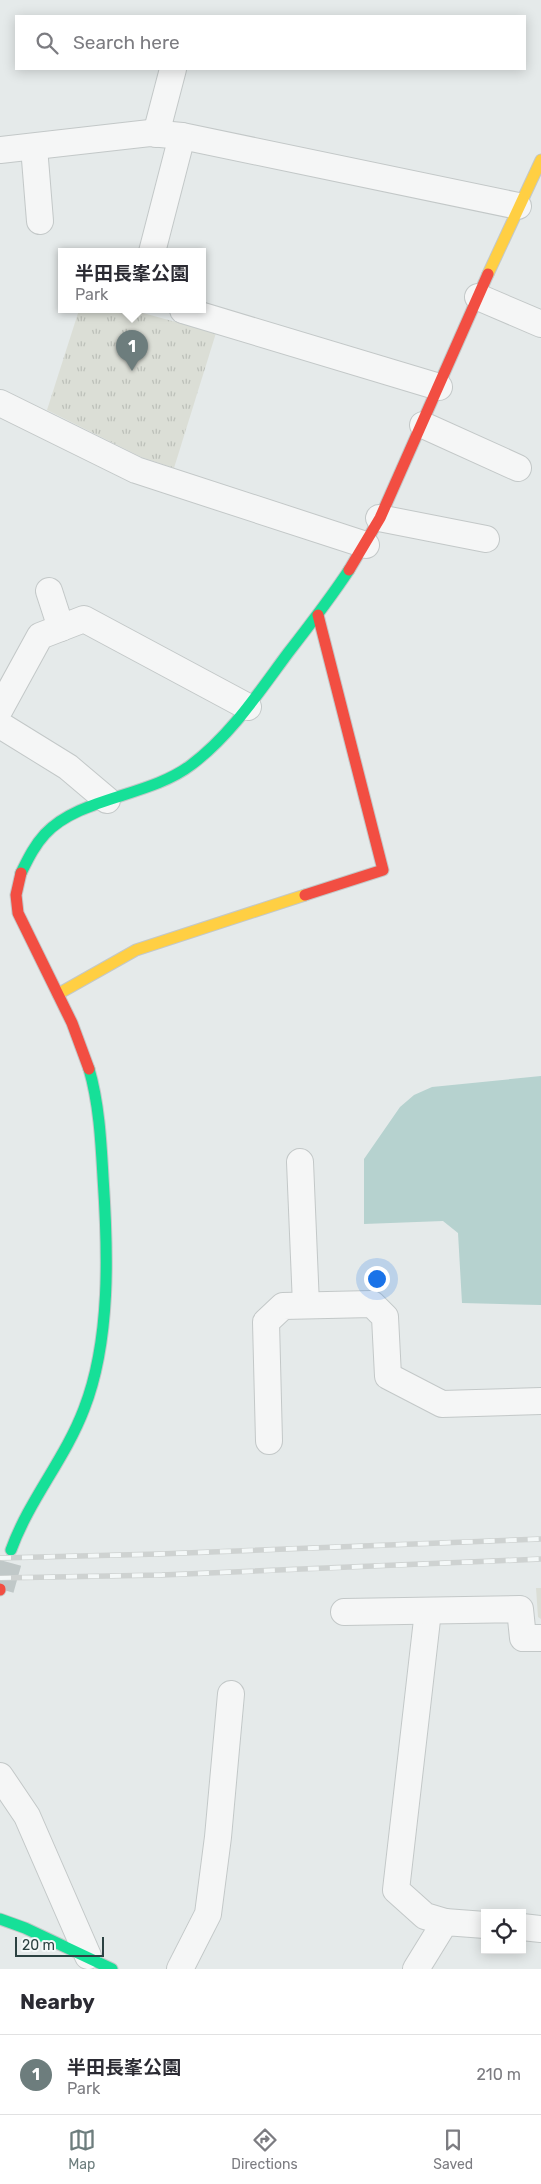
<!DOCTYPE html>
<meta charset="utf-8">
<style>
body{margin:0;font-family:Rubik,"Noto Sans JP",sans-serif;background:#f2f2f3;color:#2b2b33}
.controls{position:absolute;right:15px;bottom:15px;display:grid;overflow:hidden;border-radius:0px;box-shadow:0 2px 12px #0003}
.controls button{width:45px;height:45px;display:grid;place-items:center;padding:0;border:0;border-bottom:1px solid #e1e1e2;background:#fff;color:#2b2b33;font:25px sans-serif}
.scale{position:absolute;left:15px;bottom:12px;width:89px;box-sizing:border-box;padding-left:5px;border:2px solid #2c4242;border-top:0;font-size:14px;line-height:18px;white-space:nowrap;color:#2c4242;-webkit-text-stroke:4px #f4f8f8;paint-order:stroke}
.you{position:absolute;left:376px;top:1278px;width:18px;height:18px;margin:-12px;border:4px solid #fff;border-radius:50%;background:#1a73e8;box-shadow:0 0 0 8px #1a73e833}
.badge{display:grid;place-items:center;width:32px;height:32px;border-radius:50%;background:#6d7d7d;color:#fff;font-size:16px;font-weight:700}
.pin{position:absolute;translate:-50% -41px;filter:drop-shadow(0 1px 2px #0008)}
.pin::after{content:'';position:absolute;top:26px;width:18px;height:15px;background:inherit;clip-path:polygon(0 0,100% 0,50% 100%)}
.popup{position:absolute;left:58px;top:248px;width:148px;height:65px;box-sizing:border-box;display:grid;place-content:center;border-radius:0px;background:#fff;filter:drop-shadow(0 1px 4px #0005);font-size:16px;white-space:nowrap;color:#7c7c81}
.popup b{font-size:19px;color:#2b2b33}
.popup::after{content:'';position:absolute;left:50%;top:100%;margin-left:-10px;border:10px solid transparent;border-top-color:#fff}
.list{margin:0;padding:0;list-style:none}
h2{display:flex;justify-content:space-between;align-items:center;height:65px;margin:0;padding:0 20px;font-size:21px}
h2 small{font-size:16px;font-weight:400;color:#7c7c81}
.list li{display:grid;grid-template-columns:32px 1fr auto;gap:15px;align-items:center;box-sizing:border-box;height:80px;padding:0 20px;border-top:1px solid #e1e1e2}
.list b{display:block;font-size:19px;white-space:nowrap}
.list p{margin:0;font-size:16px;white-space:nowrap;color:#7c7c81}
.list em{font-size:16px;font-style:normal;color:#7c7c81}
.icon{flex:none;width:28px;height:28px;fill:none;stroke:currentColor;stroke-width:2;stroke-linecap:round;stroke-linejoin:round}
.map{position:relative;flex:none;width:541px;height:1969px;overflow:hidden}
.search{position:absolute;background:#fff;box-shadow:0 2px 12px #0003;left:15px;right:15px;top:15px;height:55px;display:flex;align-items:center;gap:12px;box-sizing:border-box;padding:0 18px;border-radius:0px;color:#7c7c81;font-size:19px}
.sheet{height:145px;background:#fff}
nav{display:flex;justify-content:space-around;align-items:center;box-sizing:border-box;height:70px;border-top:1px solid #e1e1e2;background:#fff;font-size:14px;color:#7c7c81}
nav a{display:grid;justify-items:center;gap:2px}
nav .on{color:#6d7d7d}
.map>svg:first-child{display:block}
.grass{fill:url(#grass-tufts)}
.water{fill:#b6d2cf}
.lines{fill:none;stroke-linecap:round;stroke-linejoin:round}
.secondary-tunnel{stroke:#c0c8c8;stroke-width:28;stroke-dasharray:28 14;stroke-linecap:butt}
.street-casing{stroke:#c3c8c8;stroke-width:28}
.fast-casing{stroke:#c3c8c8;stroke-width:13}
.slow-casing{stroke:#c3c8c8;stroke-width:13}
.jam-casing{stroke:#c3c8c8;stroke-width:13}
.street{stroke:#f5f6f6;stroke-width:26}
.fast{stroke:#16e098;stroke-width:11}
.slow{stroke:#ffcf43;stroke-width:11}
.jam{stroke:#f24e42;stroke-width:11}
.rail-casing{stroke:#ced2d1;stroke-width:5.5}
.rail{stroke:#f4f8f8;stroke-width:4;stroke-dasharray:11;stroke-linecap:butt}
</style>
<div class="map">
<svg width="541" height="1969" viewBox="0 0 541 1969">
<defs>
<pattern id="grass-tufts" width="24" height="20" patternUnits="userSpaceOnUse" patternTransform="scale(1.25)"><rect width="24" height="20" fill="#dbded6"/><path d="M3 7l-1-3M5 7V3M7 7l1-3M15 17l-1-3M17 17v-4M19 17l1-3" fill="none" stroke="#bcc0b9"/></pattern>
</defs>
<rect width="100%" height="100%" fill="#e5eaea"/>
<g class="grass">
<path d="M79 310H132L216 333 174 468 141 457 47 410Z"/>
<path d="M536 1588H541V1619L538 1617Z"/>
</g>
<path class="water" d="M541 1076V1305L462 1303 458 1233 443 1221 364 1224V1159L400 1107 414 1095 432 1087Z"/>
<g class="lines">
<path class="secondary-tunnel" d="M0 1589 11 1550"/>
<g class="street-casing">
<g id="street">
<path d="M156 134 173 69"/>
<path d="M34 147 40 221"/>
<path d="M0 150 150 133 182 136 518 206"/>
<path d="M152 252 182 136"/>
<path d="M478 297 541 324"/>
<path d="M183 310 439 387"/>
<path d="M0 403 136 470 366 545"/>
<path d="M423 425 518 468"/>
<path d="M379 518 486 539"/>
<path d="M49 591 61 628"/>
<path d="M0 709 40 636 84 619 248 707"/>
<path d="M0 725 68 767 107 800"/>
<path d="M300 1162 306 1305"/>
<path d="M269 1441 266 1322 283 1306 372 1304 385 1317 388 1376 442 1404 541 1401"/>
<path d="M428 1611 396 1890 425 1916 445 1922"/>
<path d="M344 1612 520 1609 523 1638H541"/>
<path d="M0 1776 27 1816 88 1956"/>
<path d="M522 1927 541 1929"/>
<path d="M180 1969 208 1914 218 1837 231 1694"/>
<path d="M416 1969 445 1922 485 1925"/>
</g>
</g>
<g class="fast-casing">
<g id="fast">
<path d="M21 873C28 859 34 846 45 834 79 797 149 797 191 765 231 735 259 692 288 653 309 626 330 599 349 570"/>
<path d="M11 1550C29 1500 65 1459 84 1409 111 1340 108 1251 103 1177 101 1141 99 1103 89 1069"/>
<path d="M0 1919 25 1928 112 1969"/>
</g>
</g>
<g class="slow-casing">
<g id="slow">
<path d="M488 274 541 160"/>
<path d="M58 994 136 950 305 895"/>
</g>
</g>
<g class="jam-casing">
<g id="jam">
<path d="M349 570 380 518 488 274"/>
<path d="M21 873 16 895 18 913 72 1023 89 1069"/>
<path d="M305 895 383 870 318 615"/>
<path d="M0 1589V1590"/>
</g>
</g>
<use href="#street" class="street"/>
<use href="#fast" class="fast"/>
<use href="#slow" class="slow"/>
<use href="#jam" class="jam"/>
<g class="rail-casing">
<g id="rail">
<path d="M0 1558 159 1554 541 1539"/>
<path d="M0 1578 162 1575 541 1559"/>
</g>
</g>
<use href="#rail" class="rail"/>
</g>
</svg>
<div class="controls">
<button><svg class="icon" aria-label="locate" viewBox="0 0 24 24"><circle cx="12" cy="12" r="6"/><path d="M12 2v4M12 18v4M2 12h4M18 12h4"/></svg></button>
</div>
<div class="scale">20 m</div>
<div class="you"></div>
<div class="pin badge" style="left:132px;top:371px">1</div>
<div class="popup"><b>半田長峯公園</b>Park</div>
<div class="search"><svg class="icon" aria-label="search" viewBox="0 0 24 24"><circle cx="10" cy="10" r="6"/><path d="M15 15l6 6"/></svg>Search here</div>
</div>
<section class="sheet">
<h2>Nearby<small></small></h2>
<ul class="list">
<li><span class="badge">1</span><div><b>半田長峯公園</b><p>Park</p></div><em>210 m</em></li>
</ul>
</section>
<nav>
<a class="on"><svg class="icon" aria-label="map" viewBox="0 0 24 24"><path d="M3 6l6-2 6 2 6-2v14l-6 2-6-2-6 2zM9 4v14M15 6v14"/></svg>Map</a>
<a><svg class="icon" aria-label="directions" viewBox="0 0 24 24"><path d="M12 3l9 9-9 9-9-9zM9 14v-3h6M13 9l2 2-2 2"/></svg>Directions</a>
<a><svg class="icon" aria-label="saved" viewBox="0 0 24 24"><path d="M7 4h10v16l-5-4-5 4z"/></svg>Saved</a>
</nav>
